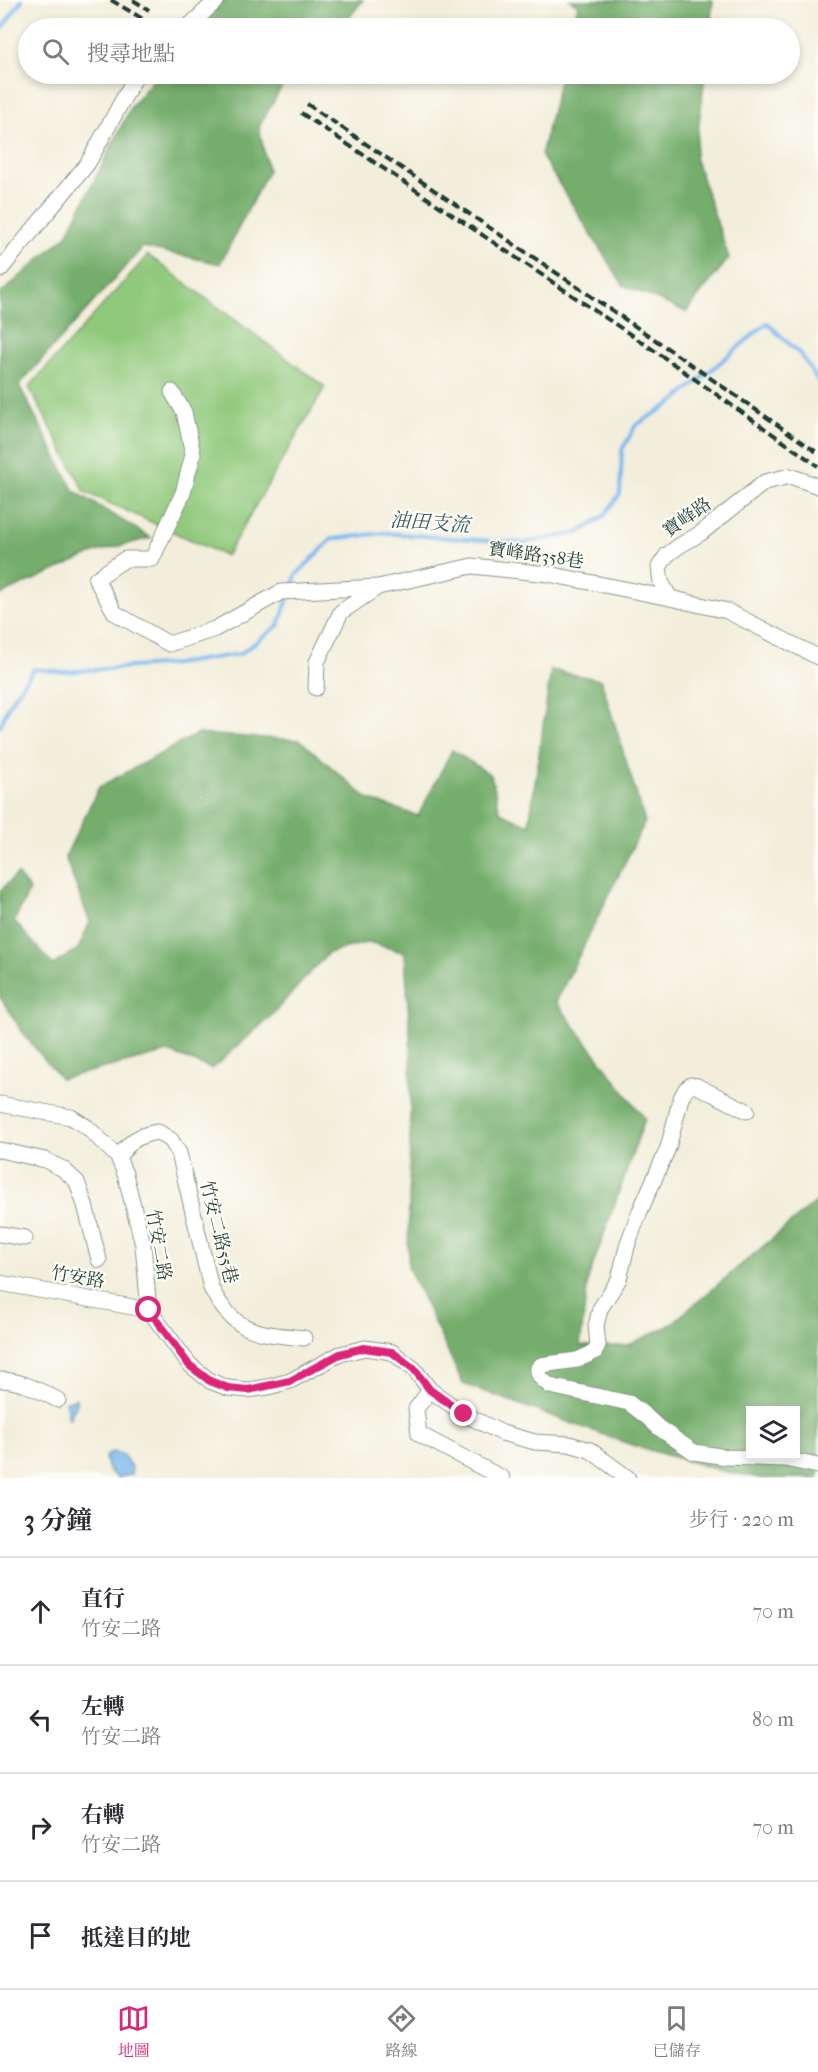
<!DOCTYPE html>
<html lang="zh-TW">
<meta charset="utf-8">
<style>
body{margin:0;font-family:"IM FELL French Canon","Noto Serif TC",serif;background:#f2f2f3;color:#2b2b33}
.controls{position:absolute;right:18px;bottom:18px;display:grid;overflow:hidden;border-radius:0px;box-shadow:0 3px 9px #0003}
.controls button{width:54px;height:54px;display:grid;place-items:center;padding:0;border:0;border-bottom:2px solid #e1e1e2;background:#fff;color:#2b2b33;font:30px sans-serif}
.stop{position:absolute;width:18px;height:18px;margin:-14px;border:4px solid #db2777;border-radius:50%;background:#fff}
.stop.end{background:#db2777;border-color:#fff;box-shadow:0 2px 6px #0008}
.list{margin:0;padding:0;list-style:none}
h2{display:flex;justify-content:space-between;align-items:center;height:78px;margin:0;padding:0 24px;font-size:26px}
h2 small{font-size:20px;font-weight:400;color:#7c7c81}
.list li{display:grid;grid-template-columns:39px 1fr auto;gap:18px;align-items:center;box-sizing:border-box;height:108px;padding:0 24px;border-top:2px solid #e1e1e2}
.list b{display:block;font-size:22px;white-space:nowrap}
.list p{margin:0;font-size:20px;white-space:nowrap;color:#7c7c81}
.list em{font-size:20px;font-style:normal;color:#7c7c81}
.icon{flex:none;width:33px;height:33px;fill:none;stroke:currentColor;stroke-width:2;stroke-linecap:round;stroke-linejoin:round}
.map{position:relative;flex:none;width:818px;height:1478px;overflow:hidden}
.search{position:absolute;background:#fff;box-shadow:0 3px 9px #0003;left:18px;right:18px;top:18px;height:66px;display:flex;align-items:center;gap:15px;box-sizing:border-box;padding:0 21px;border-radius:33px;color:#7c7c81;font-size:22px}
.sheet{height:510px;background:#fff}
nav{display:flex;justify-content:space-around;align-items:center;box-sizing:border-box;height:84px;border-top:2px solid #e1e1e2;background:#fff;font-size:16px;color:#7c7c81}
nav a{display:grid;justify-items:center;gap:3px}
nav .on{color:#db2777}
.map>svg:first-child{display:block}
.green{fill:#91c97c;stroke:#588358;stroke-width:1.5}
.forest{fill:#74ad6c;stroke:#4a7550;stroke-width:1.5;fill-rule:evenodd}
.water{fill:#7bb8ee;stroke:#4d7a91;stroke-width:1.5}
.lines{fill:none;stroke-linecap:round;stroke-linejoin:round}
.stream{stroke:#7bb8ee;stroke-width:4}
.minor-casing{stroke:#899688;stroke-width:17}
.minor{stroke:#fff;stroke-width:15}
.rail{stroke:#1f3d34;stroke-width:4;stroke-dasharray:9 4.5;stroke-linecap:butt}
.route{stroke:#db2777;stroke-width:8}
.labels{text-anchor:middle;stroke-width:4.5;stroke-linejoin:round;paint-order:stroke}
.street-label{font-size:18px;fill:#1f3d34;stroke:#fdfcf7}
.water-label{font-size:20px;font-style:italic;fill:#365c62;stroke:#fdfcf7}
</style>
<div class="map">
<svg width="818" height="1478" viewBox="0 0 818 1478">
<rect width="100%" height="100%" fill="#fdfcf7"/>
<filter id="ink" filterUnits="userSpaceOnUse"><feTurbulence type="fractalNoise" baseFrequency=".0167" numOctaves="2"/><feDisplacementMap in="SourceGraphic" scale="12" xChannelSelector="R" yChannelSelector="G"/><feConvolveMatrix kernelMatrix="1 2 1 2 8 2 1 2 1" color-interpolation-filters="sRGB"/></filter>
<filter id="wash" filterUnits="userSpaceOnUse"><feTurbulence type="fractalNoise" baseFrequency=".008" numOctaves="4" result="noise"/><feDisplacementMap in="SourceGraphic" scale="24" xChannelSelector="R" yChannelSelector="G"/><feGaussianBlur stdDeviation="1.35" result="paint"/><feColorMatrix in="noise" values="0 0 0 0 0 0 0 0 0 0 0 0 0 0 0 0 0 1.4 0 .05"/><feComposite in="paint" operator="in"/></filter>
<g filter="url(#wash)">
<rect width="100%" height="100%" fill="#f3eedb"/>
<path class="green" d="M148 255 325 387 226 556 85 492 29 387Z"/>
<g class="forest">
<path d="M200 0H363L341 28H199L217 10Z"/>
<path d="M570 0H713L710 28H572L578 5Z"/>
<path d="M158 74H289L259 127 268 171 220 264 143 247 19 385 74 491 151 538 96 552 0 595V294L67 235 131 107Z"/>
<path d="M561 74H705L695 157 729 258 686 312 623 285 541 155Z"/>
<path d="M551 670 601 680 645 822 556 1002 645 1119 588 1279 580 1346H627L670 1325 818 1200V1478H760L722 1471 632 1445 463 1384 408 1267 411 1054 405 953 369 942 328 953 270 1017 212 1069 168 1052 61 1079 25 1036 0 997V891L17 874 30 890 14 921 53 965 78 949 90 922 65 857 99 787 197 734 300 740 368 799 418 816 452 750 491 775 500 812 529 825ZM750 1410H796V1456H750Z"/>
</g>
<g class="water">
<path d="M76 1398V1406L69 1419 65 1402Z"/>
<path d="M112 1452 122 1454 132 1468 131 1475 117 1478C109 1472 106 1467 105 1457Z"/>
</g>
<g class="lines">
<g class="stream">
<path d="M0 31 22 0"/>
<path d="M292 588 296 575 332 539 384 533 523 543 578 533 603 517 620 494 622 450 636 425 672 403 767 323 801 355 818 381"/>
<path d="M0 726 11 701 34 669 63 672 175 664 240 654 279 625 289 595"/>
</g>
</g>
</g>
<g filter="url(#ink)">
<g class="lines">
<g class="minor-casing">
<g id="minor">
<path d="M187 28 217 0"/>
<path d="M0 270 88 163 137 74"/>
<path d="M172 392 184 412 193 454 183 493 152 559H125L96 579 115 613 169 644 215 629 281 592 378 587"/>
<path d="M818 486 790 476 765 482 701 533 679 546 667 555 659 567 661 582 670 598 727 611 818 657"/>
<path d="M316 688 317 662 341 612 378 587 472 566 548 574 670 598"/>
<path d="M0 1104 71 1117 87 1127 118 1157 125 1174 143 1245 149 1310 189 1364 210 1381 228 1388 248 1390 268 1387 290 1381 340 1354 365 1348 392 1352 414 1369 430 1390 464 1414 502 1433 535 1442 569 1444 590 1450 628 1478"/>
<path d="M747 1111 697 1086 691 1085 686 1089 681 1098 668 1148 640 1211 628 1243 619 1279 600 1309 596 1326 598 1345 595 1352 577 1360 541 1365 538 1368C537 1377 544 1381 550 1386L629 1403 647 1417 659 1428 694 1452 726 1457 785 1459 818 1466"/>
<path d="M0 1150 45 1160 63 1169 77 1182 85 1205 99 1260"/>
<path d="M118 1157C131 1141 137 1135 158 1132L171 1140 179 1153 211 1288C234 1334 258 1333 304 1338"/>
<path d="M0 1234 25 1238"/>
<path d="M0 1283 149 1310"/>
<path d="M0 1380C21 1380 40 1391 58 1400"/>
<path d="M430 1390 416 1409 419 1434 502 1478"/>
</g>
</g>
<use href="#minor" class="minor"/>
<g class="rail">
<path d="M111 0 143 19"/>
<path d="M133 0 149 10"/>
<path d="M307 104 657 341 818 453"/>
<path d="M301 113 652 349 818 466"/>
</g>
</g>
</g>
<g class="lines" filter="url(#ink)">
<path class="route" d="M149 1310 189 1365 210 1381 228 1388 248 1390 290 1381 340 1354 364 1348 392 1352 414 1369 430 1390 464 1414"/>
</g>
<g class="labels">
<g class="street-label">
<text transform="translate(687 517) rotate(-35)" y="6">寶峰路</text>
<text transform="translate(536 555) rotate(8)" y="6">寶峰路358巷</text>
<text transform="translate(219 1232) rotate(76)" y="6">竹安二路55巷</text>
<text transform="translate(159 1245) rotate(80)" y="6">竹安二路</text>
<text transform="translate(78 1277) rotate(10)" y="6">竹安路</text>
</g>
<g class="water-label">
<text transform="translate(430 522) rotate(4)" y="7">油田支流</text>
</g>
</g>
</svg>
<div class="controls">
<button><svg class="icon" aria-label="layers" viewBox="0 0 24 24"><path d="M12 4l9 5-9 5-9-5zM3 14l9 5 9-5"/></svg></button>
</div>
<div class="stop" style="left:149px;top:1310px"></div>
<div class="stop end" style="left:464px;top:1414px"></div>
<div class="search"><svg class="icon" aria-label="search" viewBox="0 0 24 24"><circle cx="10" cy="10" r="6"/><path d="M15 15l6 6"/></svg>搜尋地點</div>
</div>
<section class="sheet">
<h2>3 分鐘<small>步行 · 220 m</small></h2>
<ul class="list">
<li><svg class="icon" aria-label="ahead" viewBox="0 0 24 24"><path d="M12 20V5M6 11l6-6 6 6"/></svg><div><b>直行</b><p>竹安二路</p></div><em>70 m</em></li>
<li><svg class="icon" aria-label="left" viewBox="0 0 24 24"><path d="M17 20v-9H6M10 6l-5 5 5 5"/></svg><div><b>左轉</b><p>竹安二路</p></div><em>80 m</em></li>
<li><svg class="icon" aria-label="right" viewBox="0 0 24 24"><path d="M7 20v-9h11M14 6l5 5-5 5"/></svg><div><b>右轉</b><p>竹安二路</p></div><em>70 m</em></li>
<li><svg class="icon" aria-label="arrive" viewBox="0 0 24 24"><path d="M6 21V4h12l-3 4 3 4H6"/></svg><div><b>抵達目的地</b></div></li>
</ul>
</section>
<nav>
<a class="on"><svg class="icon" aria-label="map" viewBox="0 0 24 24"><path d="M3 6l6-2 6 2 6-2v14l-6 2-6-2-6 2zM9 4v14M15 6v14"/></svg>地圖</a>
<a><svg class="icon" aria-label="directions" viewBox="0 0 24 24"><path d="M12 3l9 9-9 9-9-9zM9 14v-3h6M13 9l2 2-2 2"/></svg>路線</a>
<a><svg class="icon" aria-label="saved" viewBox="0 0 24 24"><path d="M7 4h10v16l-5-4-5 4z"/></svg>已儲存</a>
</nav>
